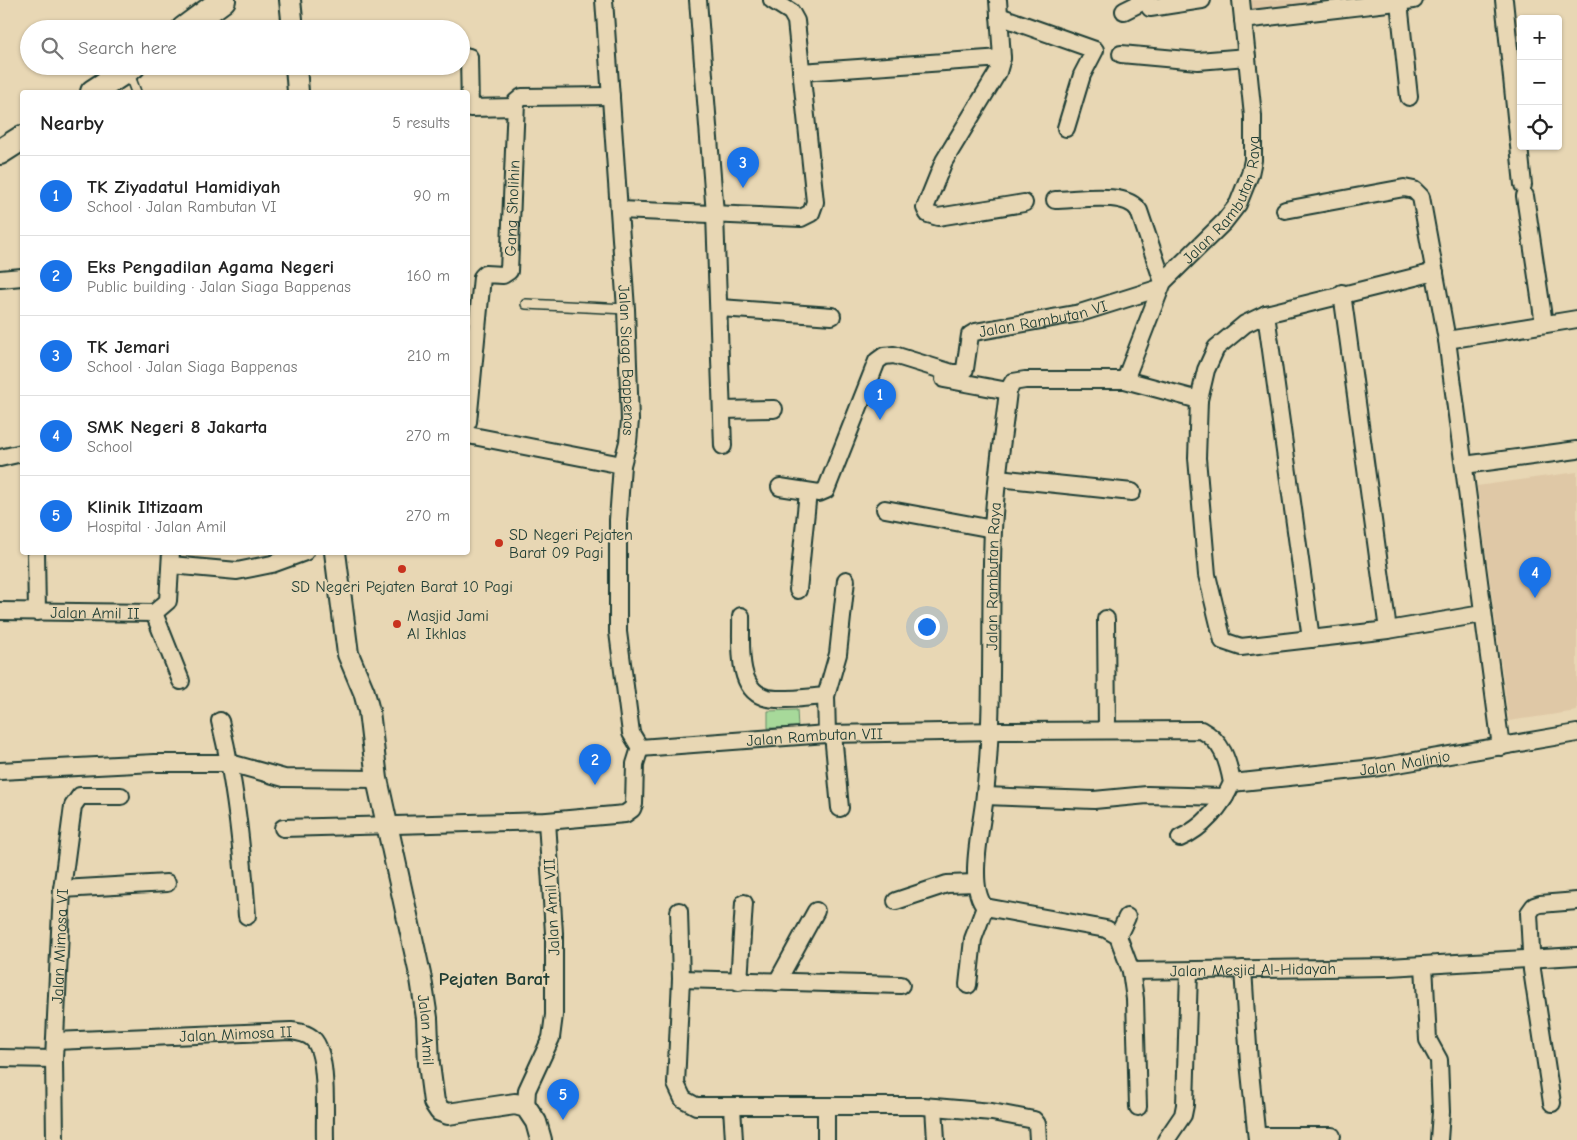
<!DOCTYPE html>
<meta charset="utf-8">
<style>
body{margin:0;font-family:"Comic Neue",sans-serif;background:#f6f6f6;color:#222}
.controls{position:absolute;right:15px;top:15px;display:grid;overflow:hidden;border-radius:5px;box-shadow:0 1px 4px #0004}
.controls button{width:45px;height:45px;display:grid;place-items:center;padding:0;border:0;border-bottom:1px solid #e0e0e0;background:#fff;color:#222;font:25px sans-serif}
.you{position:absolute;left:926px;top:626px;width:18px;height:18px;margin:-12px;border:4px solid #fff;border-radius:50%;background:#1a73e8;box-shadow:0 0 0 8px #1a73e833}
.badge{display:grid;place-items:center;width:32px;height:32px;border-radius:50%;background:#1a73e8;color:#fff;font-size:16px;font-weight:700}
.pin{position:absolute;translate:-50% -41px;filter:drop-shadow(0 1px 2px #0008)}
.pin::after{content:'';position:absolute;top:26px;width:18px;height:15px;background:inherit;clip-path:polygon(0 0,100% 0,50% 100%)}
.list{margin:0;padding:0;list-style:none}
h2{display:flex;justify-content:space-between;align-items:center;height:65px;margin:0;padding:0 20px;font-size:21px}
h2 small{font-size:16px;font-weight:400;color:#767676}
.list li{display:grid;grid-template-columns:32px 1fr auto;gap:15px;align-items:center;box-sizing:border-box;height:80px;padding:0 20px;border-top:1px solid #e0e0e0}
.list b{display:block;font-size:19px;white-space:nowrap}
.list p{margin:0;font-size:16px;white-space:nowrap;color:#767676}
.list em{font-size:16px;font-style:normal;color:#767676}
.icon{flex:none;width:28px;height:28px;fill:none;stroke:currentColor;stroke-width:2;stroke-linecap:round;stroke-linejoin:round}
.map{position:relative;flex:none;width:1577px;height:1140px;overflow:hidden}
.search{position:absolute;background:#fff;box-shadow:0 1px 4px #0004;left:20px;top:20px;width:450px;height:55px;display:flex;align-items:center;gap:12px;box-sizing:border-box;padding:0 18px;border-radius:28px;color:#767676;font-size:19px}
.panel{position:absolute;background:#fff;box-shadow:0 1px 4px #0004;left:20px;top:90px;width:450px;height:465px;border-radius:5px}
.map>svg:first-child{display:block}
.built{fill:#dfc8a6}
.green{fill:#a7d99a;stroke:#638b67}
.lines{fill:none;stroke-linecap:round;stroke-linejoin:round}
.service-casing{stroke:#1f3d34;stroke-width:12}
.minor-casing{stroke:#1f3d34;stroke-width:20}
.tertiary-casing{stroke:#1f3d34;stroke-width:24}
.secondary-casing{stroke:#1f3d34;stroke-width:28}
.service{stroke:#e8d7b4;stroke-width:9}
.minor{stroke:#e8d7b4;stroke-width:16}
.tertiary{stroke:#e8d7b4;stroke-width:20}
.secondary{stroke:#e8d7b4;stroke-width:24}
.poi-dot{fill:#c8321e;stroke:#e8d7b4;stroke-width:2}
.labels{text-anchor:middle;stroke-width:5;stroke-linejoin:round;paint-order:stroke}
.street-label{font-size:16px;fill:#1f3d34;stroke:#e8d7b4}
.poi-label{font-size:16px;fill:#1f3d34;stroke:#e8d7b4;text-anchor:start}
.quarter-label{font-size:19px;font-weight:bold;fill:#1f3d34;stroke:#e8d7b4}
</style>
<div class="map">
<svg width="1577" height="1140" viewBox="0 0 1577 1140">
<rect width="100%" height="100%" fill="#e8d7b4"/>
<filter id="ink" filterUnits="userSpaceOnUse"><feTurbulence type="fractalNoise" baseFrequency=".02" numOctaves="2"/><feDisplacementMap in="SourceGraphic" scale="10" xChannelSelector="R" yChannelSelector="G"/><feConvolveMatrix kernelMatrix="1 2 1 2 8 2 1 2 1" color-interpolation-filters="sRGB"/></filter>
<g filter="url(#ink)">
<g class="built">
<path d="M1245 0H1357L1246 13Z"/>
<path d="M1577 472V711L1509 721 1477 486Z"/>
</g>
<path class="green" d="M797 710 798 728H768V711Z"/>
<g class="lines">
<g class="service-casing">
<g id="service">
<path d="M128 71 136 92"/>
<path d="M526 304 626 309"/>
</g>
</g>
<g class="minor-casing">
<g id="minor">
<path id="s1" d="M604 0 626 309 630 420 628 442 622 465 618 520V632L631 733 640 748"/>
<path d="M698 0 715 214 723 446"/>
<path d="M998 0 1002 58 998 72 944 161 925 208 928 214 938 217 1024 203"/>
<path d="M1504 0 1523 185"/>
<path d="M1399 2 1409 97"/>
<path d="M1150 8 1202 0"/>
<path d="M1124 11 1146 0"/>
<path d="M999 16 1095 50 1082 75 1066 128"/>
<path d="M1243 20 1414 0"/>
<path d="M1121 54 1198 61 1247 57"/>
<path d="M461 55 469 57 470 108 515 107"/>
<path d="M801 72 1002 58"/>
<path d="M1525 196 1544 324"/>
<path d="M1055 200C1077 200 1127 190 1139 211L1163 282"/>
<path d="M620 210 801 218 811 213 815 202 796 21 791 12 772 0"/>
<path d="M1285 210 1404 188 1414 190 1421 197 1447 340 1501 747"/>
<path d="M1435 272 1266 314 1245 324 1216 348 1206 370 1199 400 1197 458 1207 575 1223 641 1241 647 1388 630 1482 614"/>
<path d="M0 279 22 277"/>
<path d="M1342 293 1388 630"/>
<path d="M720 308 832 316"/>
<path d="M1266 314 1311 639"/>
<path d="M1447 340 1577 319"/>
<path d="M944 379 1008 391"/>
<path id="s2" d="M1125 380 1163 282 1224 222 1238 204 1250 174 1253 160V116L1241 0"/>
<path d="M722 410 774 409"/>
<path id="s3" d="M468 422 482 277 485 274 503 275 509 271 516 102 522 97 611 96"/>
<path d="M468 435 622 465"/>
<path d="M0 458 22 453"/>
<path d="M1464 465 1577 450"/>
<path d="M998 478 1132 492"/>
<path id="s4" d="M780 487 819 493 826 490 877 361 884 356 894 355 952 373H960L965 369 970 335 975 332 1080 313 1160 288"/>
<path d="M885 509 993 529"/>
<path d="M36 552 37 612"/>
<path d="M171 565 237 571 272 564 305 552"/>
<path d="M798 590 808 492"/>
<path id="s5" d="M0 611 154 613 168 601 171 552"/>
<path d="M154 613 181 681"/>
<path d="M741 616C742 640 735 687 764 697 778 702 810 697 826 696"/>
<path d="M1106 619 1107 730"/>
<path d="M220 721C236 785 242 850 247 916"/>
<path d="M827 734 826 696 838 654 846 580"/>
<path d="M833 734 840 808"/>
<path id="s6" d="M640 748 827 734 1001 731 1201 730C1222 741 1228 760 1232 783 1222 806 1203 828 1180 838"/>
<path d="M0 771 155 763H230L284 778 377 779"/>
<path id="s7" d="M1232 783 1374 768 1577 733"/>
<path d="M985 796 1094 800 1147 795 1225 797"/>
<path d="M283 828 547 821 625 814 632 809 634 804 635 764 640 748"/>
<path d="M62 889 167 883"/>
<path d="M896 901 947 884 976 883"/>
<path d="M679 911 681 979 676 1084 683 1099 696 1106H923L992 1112 1034 1120 1037 1124 1038 1140"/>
<path d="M1118 936 1127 917"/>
<path d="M1424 965 1428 1040 1439 1060 1441 1112 1439 1140"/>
<path d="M1243 969 1249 1062 1257 1140"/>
<path id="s8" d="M1131 971 1389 967 1577 956"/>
<path d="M681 979 901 985"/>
<path d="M739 982 744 903"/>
<path d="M777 982 816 911"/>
<path d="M968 985 973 939 985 907"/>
<path id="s9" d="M55 1041 291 1031C299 1032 307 1033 313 1039 329 1055 324 1116 325 1140"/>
<path d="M0 1058 54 1059"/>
<path d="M1552 1103 1532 970 1529 913 1534 906 1540 904 1577 901"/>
<path d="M826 1106V1140"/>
<path d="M526 1107 527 1090 551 1038 554 1015V933L547 821"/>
<path d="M732 1107 734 1140"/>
<path d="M934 1107 936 1140"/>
<path id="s10" d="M1138 1107 1135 999 1131 971 1118 936 1106 929 985 907C967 887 981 829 984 803 995 713 989 621 993 530 995 484 1003 437 1008 391L1013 382 1025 380H1125L1199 400"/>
<path d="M1258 1136H1332"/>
<path id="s11" d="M55 1140 54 1059 62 889 73 806 80 796H121"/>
<path d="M1166 1140 1183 1115 1185 1105 1189 971"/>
</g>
</g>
<g class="tertiary-casing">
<g id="tertiary">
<path d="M290 0 293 29"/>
<path d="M296 66 298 92"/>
<path id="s12" d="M335 552 348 654 364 692 369 711 377 779 421 979 427 1018 429 1064 434 1102 440 1111 448 1114 515 1104 526 1107 536 1122 541 1140"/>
</g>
</g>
<g class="secondary-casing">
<g id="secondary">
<path d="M184 29 223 0"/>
<path d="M93 92 133 66"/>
<path d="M0 152 22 138"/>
</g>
</g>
<use href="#service" class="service"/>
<use href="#minor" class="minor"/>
<use href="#tertiary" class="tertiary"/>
<use href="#secondary" class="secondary"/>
</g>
</g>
<g class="poi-dot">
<circle cx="499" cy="543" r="5"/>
<circle cx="402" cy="569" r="5"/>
<circle cx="397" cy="624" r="5"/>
</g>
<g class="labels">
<g class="street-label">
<text dy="6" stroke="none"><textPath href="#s2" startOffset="210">Jalan Rambutan Raya</textPath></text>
<text dy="6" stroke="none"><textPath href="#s3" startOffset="238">Gang Sholihin</textPath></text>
<text dy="6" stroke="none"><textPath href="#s4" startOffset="389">Jalan Rambutan VI</textPath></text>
<text dy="6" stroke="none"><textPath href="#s1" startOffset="361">Jalan Siaga Bappenas</textPath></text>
<text dy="6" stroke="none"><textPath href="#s10" startOffset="644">Jalan Rambutan Raya</textPath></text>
<text dy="6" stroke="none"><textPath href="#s5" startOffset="95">Jalan Amil II</textPath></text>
<text dy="6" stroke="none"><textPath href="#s6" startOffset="175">Jalan Rambutan VII</textPath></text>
<text dy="6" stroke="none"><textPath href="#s7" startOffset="174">Jalan Malinjo</textPath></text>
<text transform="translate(551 907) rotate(-93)" y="6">Jalan Amil VII</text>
<text dy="6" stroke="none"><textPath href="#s11" startOffset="194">Jalan Mimosa VI</textPath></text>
<text dy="6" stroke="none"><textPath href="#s8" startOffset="122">Jalan Mesjid Al-Hidayah</textPath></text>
<text dy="6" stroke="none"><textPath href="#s12" startOffset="488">Jalan Amil</textPath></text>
<text dy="6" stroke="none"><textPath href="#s9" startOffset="181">Jalan Mimosa II</textPath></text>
</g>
<g class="poi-label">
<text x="509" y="540">SD Negeri Pejaten<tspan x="509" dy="18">Barat 09 Pagi</tspan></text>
<text x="402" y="592" text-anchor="middle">SD Negeri Pejaten Barat 10 Pagi</text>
<text x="407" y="621">Masjid Jami<tspan x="407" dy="18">Al Ikhlas</tspan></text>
</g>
<g class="quarter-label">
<text x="494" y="985">Pejaten Barat</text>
</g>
</g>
</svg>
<div class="controls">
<button>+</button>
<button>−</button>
<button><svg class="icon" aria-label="locate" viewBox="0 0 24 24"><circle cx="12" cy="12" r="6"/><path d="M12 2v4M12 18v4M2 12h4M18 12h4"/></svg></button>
</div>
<div class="you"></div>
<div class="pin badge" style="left:880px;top:420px">1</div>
<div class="pin badge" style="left:595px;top:785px">2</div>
<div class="pin badge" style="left:743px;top:188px">3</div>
<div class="pin badge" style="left:1535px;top:598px">4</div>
<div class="pin badge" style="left:563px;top:1120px">5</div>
<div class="search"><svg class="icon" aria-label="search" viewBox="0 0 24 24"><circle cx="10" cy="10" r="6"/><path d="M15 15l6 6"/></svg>Search here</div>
<section class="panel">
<h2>Nearby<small>5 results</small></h2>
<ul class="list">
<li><span class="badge">1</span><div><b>TK Ziyadatul Hamidiyah</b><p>School · Jalan Rambutan VI</p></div><em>90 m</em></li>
<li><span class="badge">2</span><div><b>Eks Pengadilan Agama Negeri</b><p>Public building · Jalan Siaga Bappenas</p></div><em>160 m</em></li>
<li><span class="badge">3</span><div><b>TK Jemari</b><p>School · Jalan Siaga Bappenas</p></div><em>210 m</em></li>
<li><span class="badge">4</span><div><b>SMK Negeri 8 Jakarta</b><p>School</p></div><em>270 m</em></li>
<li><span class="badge">5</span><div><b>Klinik Iltizaam</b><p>Hospital · Jalan Amil</p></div><em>270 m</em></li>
</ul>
</section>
</div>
